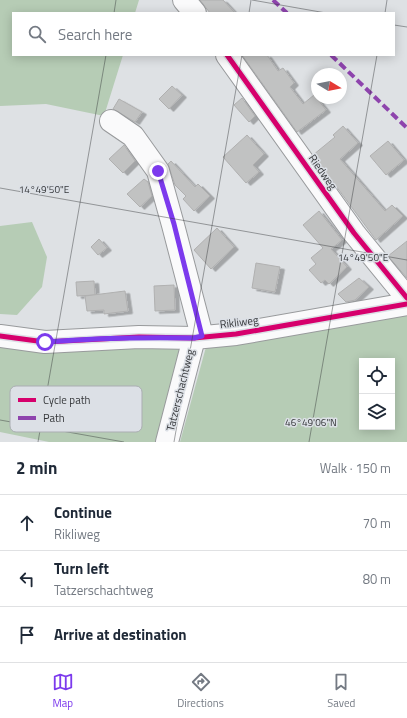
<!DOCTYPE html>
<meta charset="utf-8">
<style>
body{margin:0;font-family:"Titillium Web",sans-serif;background:#f2f2f3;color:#1f2937}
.controls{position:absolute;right:12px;bottom:12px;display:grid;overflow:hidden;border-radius:0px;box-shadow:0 2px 10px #0003}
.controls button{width:36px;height:36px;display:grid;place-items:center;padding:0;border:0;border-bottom:1px solid #e0e1e3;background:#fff;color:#1f2937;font:20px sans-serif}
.compass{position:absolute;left:311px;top:68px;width:36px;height:36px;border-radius:50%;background:#fff;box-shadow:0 2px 10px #0003;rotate:100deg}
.stop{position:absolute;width:12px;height:12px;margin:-9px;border:3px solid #7c3aed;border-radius:50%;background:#fff}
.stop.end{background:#7c3aed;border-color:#fff;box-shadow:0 1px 4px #0008}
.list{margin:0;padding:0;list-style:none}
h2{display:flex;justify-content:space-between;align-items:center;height:52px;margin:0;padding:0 16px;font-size:17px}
h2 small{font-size:13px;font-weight:400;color:#747a83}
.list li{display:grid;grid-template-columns:26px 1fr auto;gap:12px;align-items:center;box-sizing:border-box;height:56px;padding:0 16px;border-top:1px solid #e0e1e3}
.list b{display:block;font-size:15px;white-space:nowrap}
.list p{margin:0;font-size:13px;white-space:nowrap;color:#747a83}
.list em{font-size:13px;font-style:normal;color:#747a83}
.icon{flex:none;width:22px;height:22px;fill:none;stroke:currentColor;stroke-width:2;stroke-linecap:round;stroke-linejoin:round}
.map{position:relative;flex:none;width:407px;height:442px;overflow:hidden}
.search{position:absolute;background:#fff;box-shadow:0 2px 10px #0003;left:12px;right:12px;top:12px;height:44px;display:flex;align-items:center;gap:10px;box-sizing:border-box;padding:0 14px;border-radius:0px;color:#747a83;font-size:15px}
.sheet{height:220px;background:#fff}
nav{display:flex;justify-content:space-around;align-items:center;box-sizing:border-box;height:56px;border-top:1px solid #e0e1e3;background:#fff;font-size:11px;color:#747a83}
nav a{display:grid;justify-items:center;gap:2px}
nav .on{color:#7c3aed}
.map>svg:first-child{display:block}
.green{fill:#b6ccb5;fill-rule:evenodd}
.building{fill:#c1c2c2;stroke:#b0b0b0;filter:url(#shadow)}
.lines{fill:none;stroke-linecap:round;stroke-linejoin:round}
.minor-casing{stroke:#989a9c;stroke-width:24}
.minor{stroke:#fafafb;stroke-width:22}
.quiet{stroke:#8e44ad;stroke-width:4;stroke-dasharray:8 4;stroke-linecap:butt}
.cycleway-casing{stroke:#dce0e6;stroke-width:8}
.cycleway{stroke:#d6006c;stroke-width:5}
.route{stroke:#7c3aed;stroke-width:5}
.ticks{fill:none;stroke:#35373a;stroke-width:1;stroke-opacity:0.45}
.labels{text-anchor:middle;stroke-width:3;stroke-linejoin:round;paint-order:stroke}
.street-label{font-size:11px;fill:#35373a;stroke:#dce0e6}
.key{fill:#dce0e6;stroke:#aaadb2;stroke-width:1}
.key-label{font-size:11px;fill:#35373a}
.ticks-label{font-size:10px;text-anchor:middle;fill:#35373a;stroke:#dce0e6;stroke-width:3;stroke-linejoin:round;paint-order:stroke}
</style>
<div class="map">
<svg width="407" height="442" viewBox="0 0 407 442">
<defs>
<filter id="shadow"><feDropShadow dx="4.5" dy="2.5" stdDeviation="0" flood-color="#0004"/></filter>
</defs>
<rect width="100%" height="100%" fill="#dee1e4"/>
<g class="green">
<path d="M0 0H139L135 13H13V55H123L104 116 46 104 0 106Z"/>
<path d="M32 222 47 257 42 287 17 315 0 314V226Z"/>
<path d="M407 314V442H180L206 347ZM362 361H392V427H362Z"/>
<path d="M0 341 182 345 159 442H49L0 432Z"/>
</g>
<g class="building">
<path d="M200 0H223L235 13H210Z"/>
<path d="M242 55H267L278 71 283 68 294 83 290 87 303 104 314 95 326 110 297 132Z"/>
<path d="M172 86 182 95 169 109 159 99Z"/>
<path d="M242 98 255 116 249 122 234 105Z"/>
<path d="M119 99 142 112 135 122 113 109Z"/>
<path d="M343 126 358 143 340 159 385 211 392 205 403 216 376 240 313 155 335 137 333 135Z"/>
<path d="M247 135 264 154 253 165 259 172 246 183 223 157Z"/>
<path d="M388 141 404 160 386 175 370 156Z"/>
<path d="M124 145 135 161 123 173 109 159Z"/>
<path d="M171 161 195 187 198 184 210 196 194 211 183 199 186 196 175 185 168 164Z"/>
<path d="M144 179 148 182 152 196 140 207 127 194Z"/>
<path d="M319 211 342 240 331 249 347 267 329 284 325 280 321 283 309 270 316 264 311 258 323 248 303 225Z"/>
<path d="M217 228 234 247 211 269 194 250Z"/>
<path d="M99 239 107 248 98 255 91 247Z"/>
<path d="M407 241V278L388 256Z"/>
<path d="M256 263 280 267 275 292 252 288Z"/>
<path d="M359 278 369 287 355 300 346 302 338 294Z"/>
<path d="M94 281 95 295 77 296 76 282Z"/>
<path d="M174 285 175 310 155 311 154 286Z"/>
<path d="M125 291 128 311 104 314V310L87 311 85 296Z"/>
</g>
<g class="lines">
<g class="minor-casing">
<g id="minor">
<path d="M184 0 195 13"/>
<path d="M227 55 354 233 407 298"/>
<path d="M111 121 133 136 158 171 173 225 202 336"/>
<path d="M0 336 45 342 139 337 194 338 236 334 407 304"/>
<path d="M167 442 194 338"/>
</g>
</g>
<use href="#minor" class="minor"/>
<g class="quiet">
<path d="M273 0 287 13"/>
<path d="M331 55 407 128"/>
</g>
<g class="cycleway-casing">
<g id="cycleway">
<path d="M227 55 354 233 407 298"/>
<path d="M0 336 45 342 139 337 194 338 236 334 407 304"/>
</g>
</g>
<use href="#cycleway" class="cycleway"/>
</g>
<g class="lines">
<path class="route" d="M45 342C95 338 144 337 194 338L202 336 174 224 158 171"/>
</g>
<path class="ticks" d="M252 0 326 13M114 13 116 0M249 13 251 0M385 13 387 0M394 25 407 27M0 188 407 260M0 420 124 442M38 442 106 55M174 442 242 55M309 442 377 55"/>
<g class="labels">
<g class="street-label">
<text transform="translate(323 172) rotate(55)" y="4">Riedweg</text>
<text transform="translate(239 322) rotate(-7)" y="4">Rikliweg</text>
<text transform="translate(180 390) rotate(-76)" y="4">Tatzerschachtweg</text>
</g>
</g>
<rect x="10" y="386" width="132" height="46" rx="6" class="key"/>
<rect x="18" y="398" width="18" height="4" fill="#d6006c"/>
<rect x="18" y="416" width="18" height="4" fill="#8e44ad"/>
<g class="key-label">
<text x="43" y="404">Cycle path</text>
<text x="43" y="422">Path</text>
</g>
<g class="ticks-label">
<text x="44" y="193">14°49'50"E</text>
<text x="363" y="261">14°49'50"E</text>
<text x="311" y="426">46°49'06"N</text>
</g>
</svg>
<div class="controls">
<button><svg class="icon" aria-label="locate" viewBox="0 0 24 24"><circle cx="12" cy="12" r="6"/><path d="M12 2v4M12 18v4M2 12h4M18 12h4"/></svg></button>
<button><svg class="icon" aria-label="layers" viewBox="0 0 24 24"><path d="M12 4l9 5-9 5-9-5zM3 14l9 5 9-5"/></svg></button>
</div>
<svg class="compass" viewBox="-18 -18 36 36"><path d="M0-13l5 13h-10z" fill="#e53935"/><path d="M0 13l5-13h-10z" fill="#747a83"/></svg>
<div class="stop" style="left:45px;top:342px"></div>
<div class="stop end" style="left:158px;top:171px"></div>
<div class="search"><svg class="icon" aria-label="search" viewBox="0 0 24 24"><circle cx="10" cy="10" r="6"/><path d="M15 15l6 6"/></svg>Search here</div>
</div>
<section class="sheet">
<h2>2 min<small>Walk · 150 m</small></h2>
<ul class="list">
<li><svg class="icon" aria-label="ahead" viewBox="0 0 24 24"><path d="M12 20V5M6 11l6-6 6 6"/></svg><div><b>Continue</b><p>Rikliweg</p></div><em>70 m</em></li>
<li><svg class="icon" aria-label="left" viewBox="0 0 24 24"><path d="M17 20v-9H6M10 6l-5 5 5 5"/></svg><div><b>Turn left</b><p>Tatzerschachtweg</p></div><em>80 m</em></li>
<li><svg class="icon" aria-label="arrive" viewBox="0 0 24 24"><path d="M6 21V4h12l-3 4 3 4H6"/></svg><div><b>Arrive at destination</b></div></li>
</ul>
</section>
<nav>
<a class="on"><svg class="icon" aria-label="map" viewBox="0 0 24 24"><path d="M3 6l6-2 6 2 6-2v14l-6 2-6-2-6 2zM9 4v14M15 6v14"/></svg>Map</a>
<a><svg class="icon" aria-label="directions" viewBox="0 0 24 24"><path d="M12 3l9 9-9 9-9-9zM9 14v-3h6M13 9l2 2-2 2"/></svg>Directions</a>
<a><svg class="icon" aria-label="saved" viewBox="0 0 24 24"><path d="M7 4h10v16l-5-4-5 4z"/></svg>Saved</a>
</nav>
